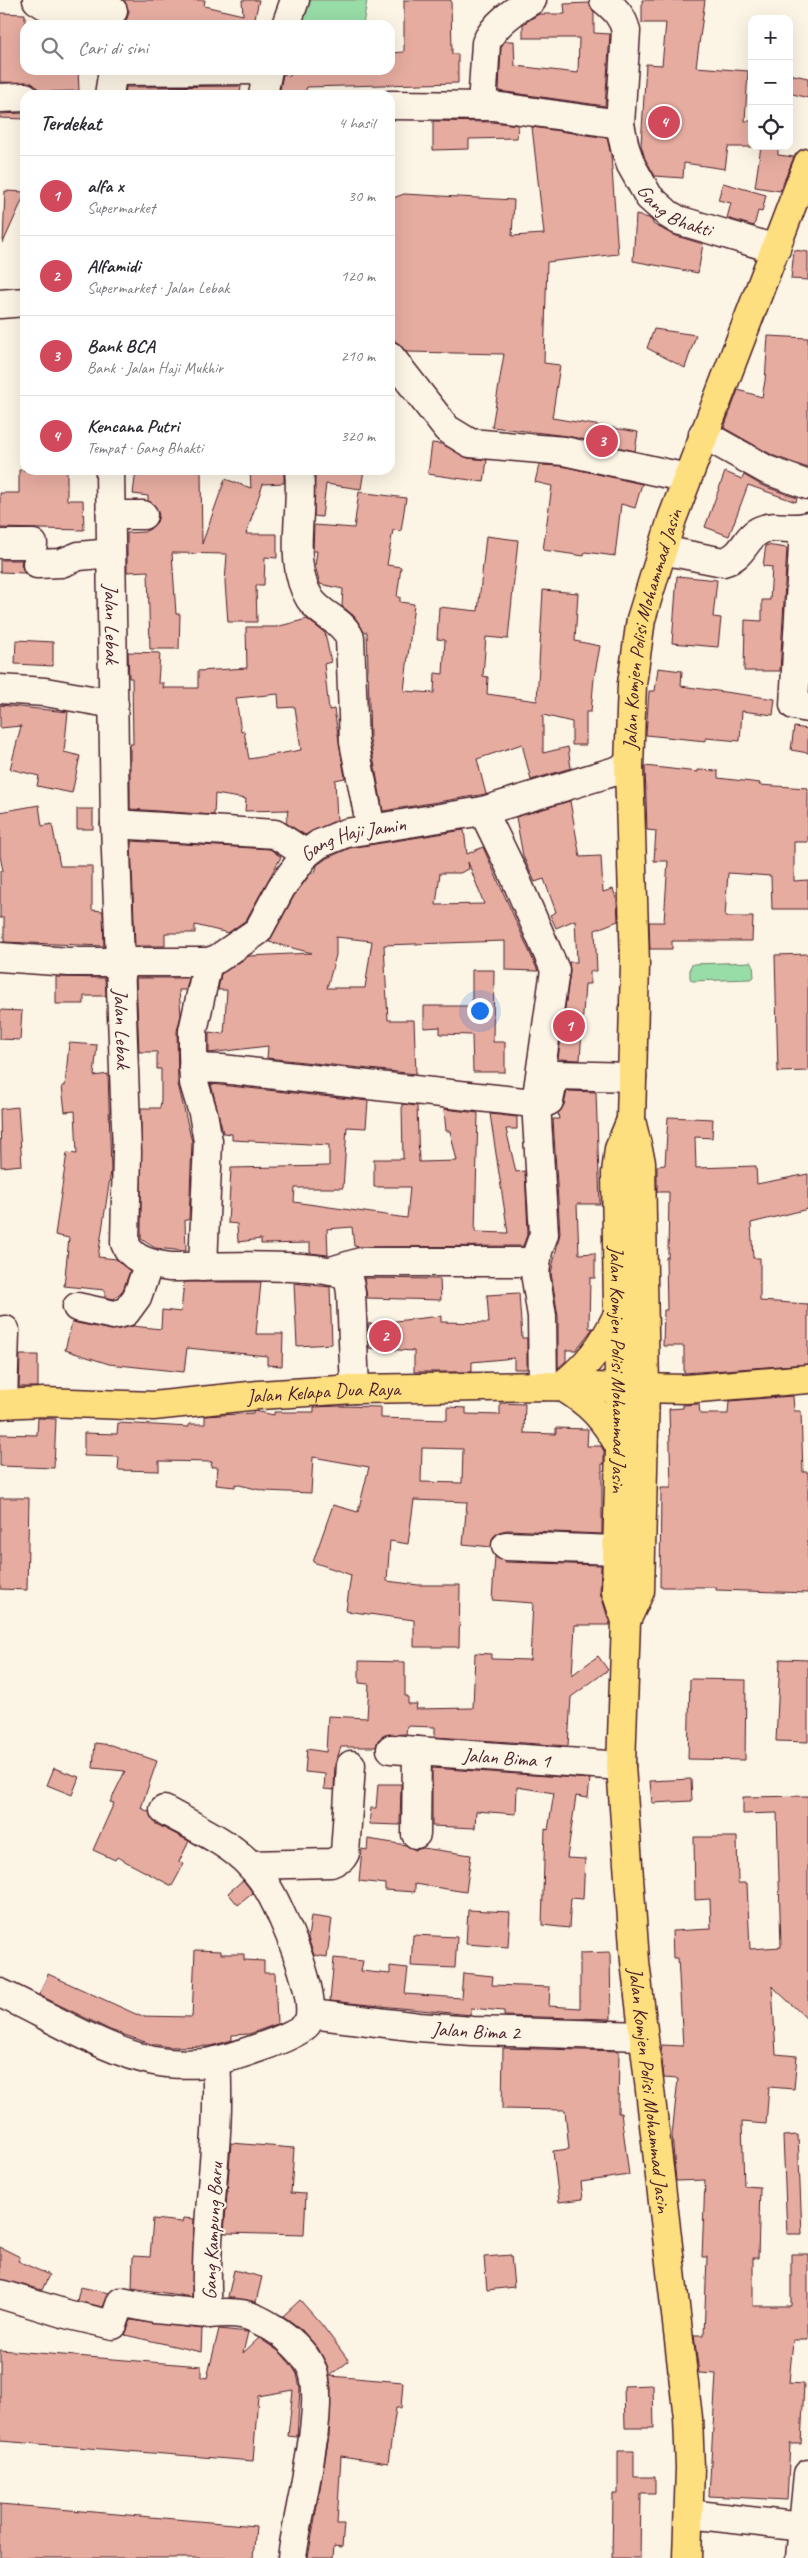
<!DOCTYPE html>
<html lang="id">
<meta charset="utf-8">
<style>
body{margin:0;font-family:Caveat,sans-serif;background:#f7f7f7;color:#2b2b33}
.controls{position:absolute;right:15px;top:15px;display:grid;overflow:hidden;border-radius:10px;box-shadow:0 5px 20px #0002}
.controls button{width:45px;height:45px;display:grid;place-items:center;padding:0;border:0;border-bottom:1px solid #e1e1e2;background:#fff;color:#2b2b33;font:25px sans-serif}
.you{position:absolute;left:479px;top:1010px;width:18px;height:18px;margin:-12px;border:4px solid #fff;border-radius:50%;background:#1a73e8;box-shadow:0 0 0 8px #1a73e833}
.badge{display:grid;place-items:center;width:32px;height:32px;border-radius:50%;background:#d1495b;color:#fff;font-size:16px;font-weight:700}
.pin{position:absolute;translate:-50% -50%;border:2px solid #fff;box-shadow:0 1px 5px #0006}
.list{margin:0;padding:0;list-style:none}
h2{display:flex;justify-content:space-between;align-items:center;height:65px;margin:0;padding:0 20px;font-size:21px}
h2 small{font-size:16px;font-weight:400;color:#7c7c81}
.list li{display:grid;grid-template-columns:32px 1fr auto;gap:15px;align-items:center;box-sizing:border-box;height:80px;padding:0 20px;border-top:1px solid #e1e1e2}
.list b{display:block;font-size:19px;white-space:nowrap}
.list p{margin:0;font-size:16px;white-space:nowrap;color:#7c7c81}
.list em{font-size:16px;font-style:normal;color:#7c7c81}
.icon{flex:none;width:28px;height:28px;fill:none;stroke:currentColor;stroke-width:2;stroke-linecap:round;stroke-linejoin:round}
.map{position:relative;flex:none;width:808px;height:2558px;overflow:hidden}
.search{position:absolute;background:#fff;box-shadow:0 5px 20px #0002;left:20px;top:20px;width:375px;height:55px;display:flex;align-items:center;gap:12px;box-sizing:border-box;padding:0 18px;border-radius:15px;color:#7c7c81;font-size:19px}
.panel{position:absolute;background:#fff;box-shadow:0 5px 20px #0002;left:20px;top:90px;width:375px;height:385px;border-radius:15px}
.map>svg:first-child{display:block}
.green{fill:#98dca7;stroke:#717e69}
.building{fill:#e6aca0;stroke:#4a1f2b;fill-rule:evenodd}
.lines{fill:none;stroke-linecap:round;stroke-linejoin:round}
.minor-casing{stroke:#4a1f2b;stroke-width:31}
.major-casing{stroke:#4a1f2b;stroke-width:31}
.minor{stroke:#fcf5e5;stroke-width:28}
.major{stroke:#fedf80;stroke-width:28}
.labels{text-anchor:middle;stroke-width:4.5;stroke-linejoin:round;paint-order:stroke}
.street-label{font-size:20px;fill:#4a1f2b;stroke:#fcf5e5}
</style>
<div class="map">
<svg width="808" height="2558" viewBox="0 0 808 2558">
<rect width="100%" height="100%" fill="#fcf5e5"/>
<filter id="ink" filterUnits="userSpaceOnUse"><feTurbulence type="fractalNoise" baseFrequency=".02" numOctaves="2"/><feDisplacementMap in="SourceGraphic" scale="10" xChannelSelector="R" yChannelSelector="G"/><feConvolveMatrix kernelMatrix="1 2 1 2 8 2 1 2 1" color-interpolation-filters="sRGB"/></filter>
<g filter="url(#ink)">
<g class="green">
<path d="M295 0H367L363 25H290Z"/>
<path d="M751 962 753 965 754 977 751 979 692 981 690 978V967L693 964Z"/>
</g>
<g class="building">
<path d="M123 0H205L204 6 243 15 242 0H259L255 18 258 19 257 25H119L127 19 129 11Z"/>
<path d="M404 0H451L452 54H458V83L307 87 304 95H279L283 74 290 76 292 70H390V53L404 52Z"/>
<path d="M642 0H705L696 67 748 71 745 121H752V147H728L725 169 684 163 683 178 655 176 645 159 641 145 646 64 662 65 666 23H642Z"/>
<path d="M589 3 594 12V33L610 34 605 106 499 91 501 47 505 41H514L515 66 578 73 579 38H523V24L539 14H565L564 4Z"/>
<path d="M0 13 25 14V70H78L79 91 39 92 32 83 0 82Z"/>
<path d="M789 74 808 78V98L789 93Z"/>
<path d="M241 86 240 95H125L126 87Z"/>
<path d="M25 113V119L0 118V114Z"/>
<path d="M433 121 492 122 518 125 517 138 469 139V149L433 150Z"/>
<path d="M532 127 607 138 611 155 618 254 547 262 544 363 560 365 552 418 638 432 635 451 567 436 492 427 504 354 407 352 395 341 390 330V236L393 198 404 194 514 200 512 236 544 234Z"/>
<path d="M761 146H778V155L794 157 780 191 755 187Z"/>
<path d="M723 183 766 195 762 212 758 211 754 226 727 218 731 203 718 200Z"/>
<path d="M5 191 25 192V194L3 243Z"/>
<path d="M636 215 649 218 653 222V224L673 235 703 244 698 273 633 261Z"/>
<path d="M794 250 808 252V280L791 279Z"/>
<path d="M654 329 696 335 685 368 647 348Z"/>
<path d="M768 336 808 338V468L774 456 724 428 738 390 762 397 765 381Z"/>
<path d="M432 443 442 444 468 458 487 460 484 482 428 474Z"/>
<path d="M539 465 562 466 642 484 635 508 621 504 615 556 585 552 584 556 543 550 552 486 535 482Z"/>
<path d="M19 470H67V500H83L84 530 0 528V493H19Z"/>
<path d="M136 470H201L202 544 225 479 251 488 250 470H284V483L263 484 246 534H277V558L265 557 264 585H256L257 622H228L225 582 227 554 172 553 176 614H180L179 649H150L148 571 127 572V533L144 532 150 529 157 522 159 515 156 507 148 501V496L133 494Z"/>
<path d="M315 470H364L361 489 326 484 322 517 314 516Z"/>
<path d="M725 472 742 479 744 475 761 485 797 498 796 502 748 485 729 536 705 527Z"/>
<path d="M359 492 406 498 401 531 393 530 387 565 401 567 397 597H400V602L414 604 404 691 434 693 435 673 443 674 445 640 437 639 439 607 478 611 486 536 518 540 508 639 486 637 483 676 488 677 487 694 537 701 543 590 578 593 575 641 600 646 594 678 591 712H586V745H572V722L543 715V753L568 747 571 768 531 780 522 744 477 759 486 794 383 811 370 740 367 632H364L354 616 342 606 343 589 320 584 315 566 317 551H313L314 525 354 528Z"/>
<path d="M766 545 787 548 780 671H744L745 620 762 621V600H770L772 567 763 566Z"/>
<path d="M0 560H22L21 565 25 573 0 572Z"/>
<path d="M677 576 717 580 713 617 721 618 718 647 672 643Z"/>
<path d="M307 619 325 633 331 662 324 664 329 710 334 709 345 778 335 780 337 820 305 835 286 823 288 810 245 811 246 799 215 794 214 815 130 809V744H133L132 678H129L128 652 160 653 158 683H164L163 688H198V671L247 668 246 627H276ZM278 694 279 708 295 707 301 750 249 759 244 731 241 732 236 698Z"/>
<path d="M16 640 53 642V666L15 664Z"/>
<path d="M658 668 682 671 681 686 775 699 773 715 742 711 740 741 706 738V741L646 735 649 691H655Z"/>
<path d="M0 705 68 712 64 752 80 756 72 793 37 786 39 776 10 769 21 726 0 728Z"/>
<path d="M794 727 808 729V753L791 750Z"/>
<path d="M645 766 698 772V770L718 771V778L760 783 759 785 808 788V842H794V881L808 880V909H772L771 876 728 873 725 917H753L752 941H672V949H650L649 922H664L668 861H654L656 831 647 830Z"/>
<path d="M570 801 580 857 601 856 603 892 613 889 617 901 618 921 595 930 597 971H590V984H585L580 1060 558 1059 570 972 569 962H577L575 920 556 928 550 915 556 912 544 879 535 882 523 856 516 817Z"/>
<path d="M39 805 42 826 52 824 60 866H92V910L103 911 104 946 4 942V918H0V871H3L0 856V812Z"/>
<rect x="77" y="809" width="16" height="20"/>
<path d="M464 830 467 854 483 847 538 971 505 970V941L384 945 388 1020H414L416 1074 267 1058 268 1046 209 1053V1032L224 1034 227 990H218L221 974 249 956 312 953 269 942 294 896 311 873H315L317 865 327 858 350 848ZM468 862 484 904 436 905 440 873H460L469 869ZM336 937 372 941 365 988H327L336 955Z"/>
<path d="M131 841 270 849 281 857 246 920 228 933 195 925V933H165V946H135Z"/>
<path d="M808 954V1071L778 1072 775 955Z"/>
<path d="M472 970H494L493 1042H505V1072H473L472 1035 440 1034V1027L424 1028V1006H472Z"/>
<path d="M56 977 105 978 106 996H84V1004H56Z"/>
<path d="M136 978H189L186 990H179L181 1015 177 1031 178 1084 192 1142 189 1220H185L186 1251 155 1248 141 1239V1108H160L161 1099V1069H157V1052H139Z"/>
<path d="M0 1010 22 1011 20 1040 0 1039Z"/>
<path d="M69 1043 97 1045 94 1076 108 1074 111 1171 98 1257 116 1259 130 1271 123 1290 114 1299 105 1297V1290L64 1286 69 1238 55 1235 67 1153 77 1154 75 1111 65 1112 62 1086H65Z"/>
<path d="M211 1084 368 1101 366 1128 347 1127 343 1188H295L294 1202 407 1218 410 1187H374V1159H403L402 1104 417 1106 419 1162 457 1161 450 1131H446L444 1109 478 1113 475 1232 508 1233 490 1114 517 1117V1129H506L516 1172 525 1171 528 1232 523 1246 359 1247 354 1246 352 1227 327 1229 328 1255 310 1253V1243L261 1244V1239L238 1242 237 1224 228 1223 231 1168 329 1166V1145L232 1140V1134L223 1133Z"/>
<path d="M567 1091 596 1092 600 1204H577L579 1254 595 1253V1278H590L589 1328H593L576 1350H566V1361L558 1368V1316L551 1273 560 1233 553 1119H559L558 1113 564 1105Z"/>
<path d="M18 1107 22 1165 1 1167 0 1109Z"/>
<path d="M668 1117 713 1119 712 1138 695 1137 696 1168 756 1166 757 1184 808 1174V1209L751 1223 753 1258H760V1301L808 1304V1364L684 1373V1346H663L664 1310H667L666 1257H668L669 1192H657V1166L665 1165Z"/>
<path d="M364 1278 440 1279 441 1300 367 1298Z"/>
<path d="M184 1282H261L256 1334H283L282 1366 267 1365V1356L187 1348 184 1372 109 1364 65 1350 72 1322 111 1330 132 1326 161 1329 162 1310 181 1312Z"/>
<path d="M294 1283 330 1287 332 1344 297 1346Z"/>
<path d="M519 1293 522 1338H527V1369H514V1358L472 1362V1372H414V1351L369 1348 368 1324 441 1316V1322L489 1323 487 1295Z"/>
<path d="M20 1355H38V1387H19Z"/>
<path d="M793 1396 794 1411H801L803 1472H808V1593L716 1590V1587H660L661 1488H671L669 1409 683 1408V1405L699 1404 700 1414H728L729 1401Z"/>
<path d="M500 1403 525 1404 524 1433 556 1434V1428L588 1429 587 1446H601L604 1451V1464H602V1534L507 1530 499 1532 493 1537 491 1547 463 1544 467 1502 414 1500 408 1544 390 1541 387 1581 418 1585H460L459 1647H414V1620L346 1611 351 1575 313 1562 333 1505 358 1512 369 1467 313 1457 311 1493 265 1491 235 1484V1487L216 1485 218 1467H211L212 1462 159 1461V1471L118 1470 119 1457 84 1456V1433L117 1434 118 1423 189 1427V1424H205V1416L253 1413 254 1411 274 1415V1412H314V1407L340 1406 381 1407V1418L447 1420V1407L466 1408V1414L500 1415ZM422 1448 463 1449 462 1483 421 1482Z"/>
<path d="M38 1418 56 1419 54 1468 0 1466V1434L37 1435Z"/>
<path d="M0 1498H29L27 1590 0 1589Z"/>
<path d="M495 1556 505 1562 601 1565 600 1592 610 1625H575L572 1675 598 1656 608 1670 571 1697 568 1746 435 1737V1727L407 1726 406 1734 385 1735 378 1740 376 1747H341L335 1764 334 1790 324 1789 325 1774 305 1772 307 1749 326 1752 328 1716 367 1718 369 1684 359 1683V1661L405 1662V1696H408V1704H417L416 1709 473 1708 475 1653 491 1654V1659L530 1660 533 1603 492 1600Z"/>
<path d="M780 1659 808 1660V1742L776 1741Z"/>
<path d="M690 1679 746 1680 745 1760 688 1759Z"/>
<path d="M95 1743 111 1745 157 1761 141 1808 149 1812 151 1818 156 1824 189 1841 179 1862 184 1864 172 1886 117 1857 115 1860 93 1850 114 1803 110 1802 125 1771 93 1768Z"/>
<path d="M54 1768 79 1777 72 1795 47 1785Z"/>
<path d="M432 1768 590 1779 588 1798 576 1796 567 1858 585 1859 583 1899 571 1898 569 1928 542 1925 545 1829 548 1830 554 1793 517 1787 516 1814 476 1811 475 1828 432 1826Z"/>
<path d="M691 1779 692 1801 652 1803 650 1781Z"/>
<path d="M378 1784H401L400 1825 369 1824 371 1808H376Z"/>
<path d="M808 1796V2020L772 1986 776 2054 797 2056 794 2089 769 2087 766 2124 742 2122 744 2186 760 2187 758 2258H753V2306H791V2254H808V2340H793L789 2383 804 2384 801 2444H790L787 2500 709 2496 716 2374 699 2373 694 2335H704L707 2257H702L705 2180 676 2181 672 2135 678 2079 664 2078 661 2052 662 2045 683 2046 678 1958H673L672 1931 711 1929 710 1899 695 1900 694 1837H737L738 1883H747L750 1949 781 1947 777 1813 743 1814V1797Z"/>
<path d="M368 1839 406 1845 415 1850 423 1848 471 1855 466 1892 415 1884V1892L385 1890V1884L359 1881 362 1849 367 1850Z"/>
<path d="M243 1880 253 1893 238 1905 228 1893Z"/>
<path d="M468 1910 510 1912 508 1947 466 1944Z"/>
<path d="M311 1916 332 1919 327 1957 314 1955 308 1938Z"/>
<path d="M413 1935 457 1937 455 1968 411 1966Z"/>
<path d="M195 1950 221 1951V1954H244V1960L264 1961V1973H275L277 2024 249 2034 232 2035V2040L211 2046 169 2047 151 2044 110 2030 39 1995 48 1974 140 2016 192 2017Z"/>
<path d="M610 1952 611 2019 504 2016V2011L471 2008V2015L330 2001 334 1958 363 1961 361 1971 390 1974V1966L408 1968 405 1994 461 1998 463 1973 493 1976 492 1985 550 1987 549 2006 580 2008V1953Z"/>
<path d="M503 2048 619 2051 618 2113H621L629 2175 581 2182 583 2199 559 2202 553 2151 569 2149 565 2110 502 2109Z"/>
<path d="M798 2135 802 2234H787L783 2136Z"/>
<path d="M231 2143 294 2148 291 2193 306 2194 304 2235 224 2233Z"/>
<path d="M183 2218 194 2219 192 2297 132 2288 133 2256 150 2257 153 2219 182 2222Z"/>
<path d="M0 2247 20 2257 18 2261 49 2275 42 2290 0 2279Z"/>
<path d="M511 2255 514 2287 487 2290 484 2257Z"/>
<path d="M234 2270 262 2277 256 2302 228 2297Z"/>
<path d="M80 2287 109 2293 103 2307 77 2301Z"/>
<path d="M300 2300 322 2325 349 2361 330 2376 403 2382 401 2408H396L388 2463 341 2456 337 2524H344L342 2547 334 2546 333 2558H308L329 2436 331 2386 327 2365 318 2348 301 2329 283 2316Z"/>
<path d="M131 2320 202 2329 201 2352 125 2335Z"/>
<path d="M219 2329 248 2332 243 2353 259 2338 280 2352 292 2366 297 2374 300 2388 297 2437 288 2436 293 2390 258 2396 253 2461 0 2441V2350L201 2366V2377L207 2378Z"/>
<path d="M653 2385 654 2428H625L624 2386Z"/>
<path d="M618 2451H634V2477H655V2493H641L640 2558H612L613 2494H618Z"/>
<path d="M0 2504 256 2526 253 2558H0Z"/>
</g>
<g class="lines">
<g class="minor-casing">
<g id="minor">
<path d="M37 0C58 16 88 12 113 11"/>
<path id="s1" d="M604 0C615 9 623 17 626 31L620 124 625 148 631 165 649 197 668 214 678 220 776 249"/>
<path d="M286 25 295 0"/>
<path d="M113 71 268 70"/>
<path d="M109 95 113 70"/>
<path d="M263 95 268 70"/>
<path d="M0 98 25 97"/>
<path d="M390 105 493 106 620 124"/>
<path d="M482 106 486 43C494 24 515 10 532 0"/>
<path d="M0 304 25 302"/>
<path d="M390 356 447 429 470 443 564 451 687 478"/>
<path d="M703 434 767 470 808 485"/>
<path id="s2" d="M110 470 115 824 127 1152 125 1243C131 1260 154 1265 170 1267 200 1267 324 1262 344 1276 350 1280 350 1287 351 1293L355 1389"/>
<path d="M299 470C304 511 287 562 310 599 321 616 342 619 350 638L354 742 371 829"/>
<path d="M111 515H143"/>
<path d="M804 528 794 705 808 708"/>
<path d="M0 544H33"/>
<path d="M662 550 723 562C745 556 744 537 761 530 776 523 793 532 808 526"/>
<path d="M37 564 61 563 79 556 111 553"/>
<path d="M0 689 45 692 114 704"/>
<path d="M483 811 514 875 555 970 536 1103 544 1234 538 1251 535 1273 542 1316 543 1386"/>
<path d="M115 824 275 834 306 854"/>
<path id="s3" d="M0 957 69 962H208L217 959 258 931 281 888 306 854 319 844 346 833 483 811 629 767"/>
<path d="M193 1068 222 1069 542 1104 549 1101 554 1077 557 1075 632 1077"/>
<path d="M203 1267 208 1141 203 1113 194 1083 193 1052V1031L208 962"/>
<path d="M331 1271 361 1262H535"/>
<path d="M77 1307 114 1315 126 1312 137 1297 149 1263"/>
<path d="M3 1404 5 1330"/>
<path d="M506 1546 617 1550"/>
<path id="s4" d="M391 1749 621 1766"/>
<path d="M416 1834 417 1751"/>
<path d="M250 1865 331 1863 342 1858 345 1853 351 1765"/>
<path d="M0 1993C49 2015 115 2058 167 2063 179 2064 193 2064 205 2063 224 2060 296 2038 307 2024 322 2003 282 1913 270 1892 265 1883 257 1872 250 1865 229 1842 190 1825 164 1810"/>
<path id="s5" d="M311 2014 419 2027 473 2031 643 2036"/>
<path d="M216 2061C222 2145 202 2229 208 2314 238 2311 249 2313 273 2328 288 2337 305 2353 312 2369 327 2406 297 2513 292 2558"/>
<path d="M0 2294 66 2314 113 2325 121 2302 155 2309 208 2314"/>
<path d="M689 2514 803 2527"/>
<path d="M800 2558 808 2474"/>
</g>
</g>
<g class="major-casing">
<g id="major">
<path id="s6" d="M631 1120 619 1149 616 1173 620 1448 616 1592 626 1621 621 1766 635 1961 688 2418 690 2468 687 2558"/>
<path d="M618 1314C604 1344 587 1366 561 1386 591 1404 603 1417 620 1447"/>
<path id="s7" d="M0 1404 44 1402 153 1406 259 1395 355 1389 543 1386 686 1389 808 1379"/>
<path id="s8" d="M626 1621 640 1591 645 1389 641 1162 631 1120 635 965 629 767 632 684 641 619 672 519 808 163"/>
</g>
</g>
<use href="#minor" class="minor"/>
<use href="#major" class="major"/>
</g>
</g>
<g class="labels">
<g class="street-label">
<text dy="7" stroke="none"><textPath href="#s1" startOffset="241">Gang Bhakti</textPath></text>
<text dy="7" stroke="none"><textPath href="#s2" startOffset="154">Jalan Lebak</textPath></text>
<text dy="7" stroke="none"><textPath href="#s8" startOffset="999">Jalan Komjen Polisi Mohammad Jasin</textPath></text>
<text dy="7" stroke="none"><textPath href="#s3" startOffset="409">Gang Haji Jamin</textPath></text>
<text dy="7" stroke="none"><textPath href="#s2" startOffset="559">Jalan Lebak</textPath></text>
<text dy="7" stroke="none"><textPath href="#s6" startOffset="252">Jalan Komjen Polisi Mohammad Jasin</textPath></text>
<text dy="7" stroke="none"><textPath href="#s7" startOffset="324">Jalan Kelapa Dua Raya</textPath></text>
<text dy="7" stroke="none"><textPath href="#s4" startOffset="116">Jalan Bima 1</textPath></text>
<text dy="7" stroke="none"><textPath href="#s5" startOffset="166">Jalan Bima 2</textPath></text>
<text dy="7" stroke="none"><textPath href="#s6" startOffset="976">Jalan Komjen Polisi Mohammad Jasin</textPath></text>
<text transform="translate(212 2231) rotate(-87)" y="7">Gang Kampung Baru</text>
</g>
</g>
</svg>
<div class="controls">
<button>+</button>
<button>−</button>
<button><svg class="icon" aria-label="locate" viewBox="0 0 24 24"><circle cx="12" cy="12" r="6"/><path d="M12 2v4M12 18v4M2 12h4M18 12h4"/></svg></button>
</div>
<div class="you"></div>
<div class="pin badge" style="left:569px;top:1026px">1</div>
<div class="pin badge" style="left:385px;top:1336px">2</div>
<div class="pin badge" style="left:602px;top:441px">3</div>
<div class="pin badge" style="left:664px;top:122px">4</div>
<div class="search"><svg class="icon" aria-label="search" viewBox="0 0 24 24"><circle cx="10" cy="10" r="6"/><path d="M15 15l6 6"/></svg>Cari di sini</div>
<section class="panel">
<h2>Terdekat<small>4 hasil</small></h2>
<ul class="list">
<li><span class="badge">1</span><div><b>alfa x</b><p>Supermarket</p></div><em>30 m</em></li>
<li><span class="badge">2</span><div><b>Alfamidi</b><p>Supermarket · Jalan Lebak</p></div><em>120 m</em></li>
<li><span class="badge">3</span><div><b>Bank BCA</b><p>Bank · Jalan Haji Mukhir</p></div><em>210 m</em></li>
<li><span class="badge">4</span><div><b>Kencana Putri</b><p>Tempat · Gang Bhakti</p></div><em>320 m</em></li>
</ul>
</section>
</div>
